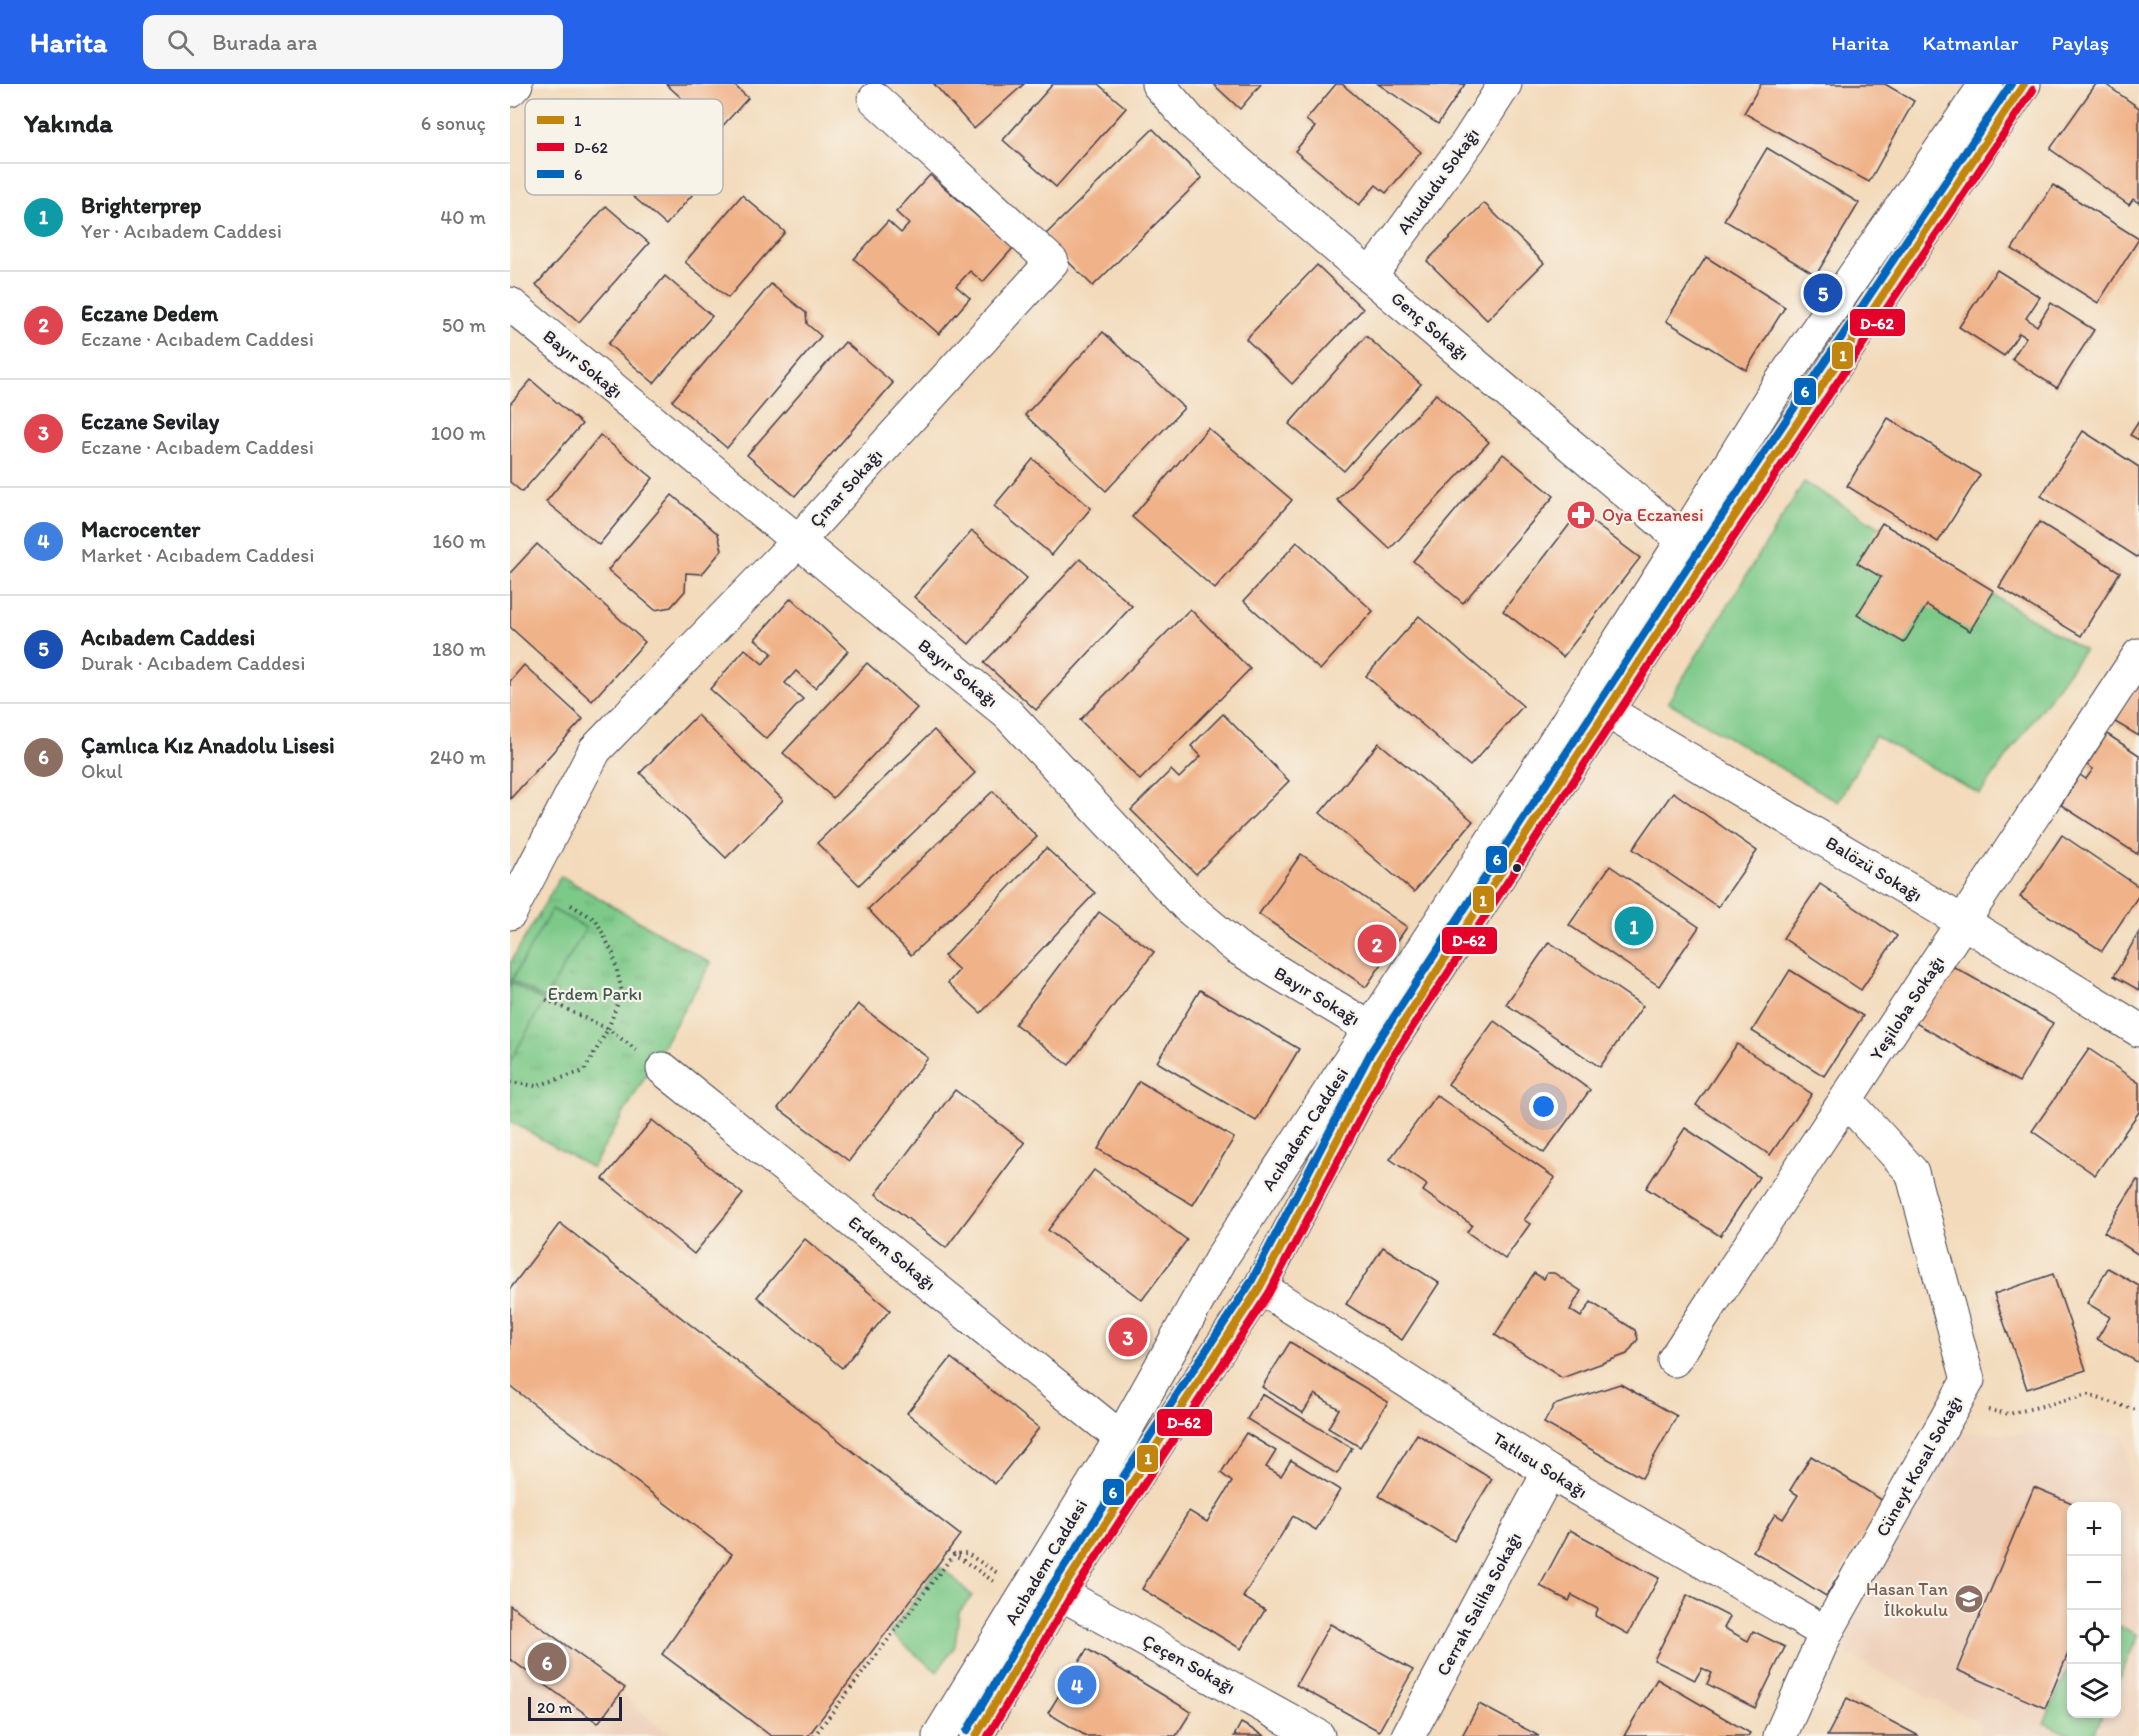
<!DOCTYPE html>
<html lang="tr">
<meta charset="utf-8">
<style>
body{margin:0;font-family:Itim,sans-serif;background:#f6f6f6;color:#202124}
.controls{position:absolute;right:18px;bottom:18px;display:grid;overflow:hidden;border-radius:12px;box-shadow:0 3px 9px #0003}
.controls button{width:54px;height:54px;display:grid;place-items:center;padding:0;border:0;border-bottom:2px solid #e0e0e0;background:#fff;color:#202124;font:30px sans-serif}
.scale{position:absolute;left:18px;bottom:15px;width:94px;box-sizing:border-box;padding-left:6px;border:3px solid #22223b;border-top:0;font-size:16px;line-height:21px;white-space:nowrap;color:#22223b;-webkit-text-stroke:4px #f7f3e8;paint-order:stroke}
.you{position:absolute;left:1034px;top:1023px;width:21px;height:21px;margin:-15px;border:4px solid #fff;border-radius:50%;background:#1a73e8;box-shadow:0 0 0 9px #1a73e833}
.badge{display:grid;place-items:center;width:39px;height:39px;border-radius:50%;background:#2563eb;color:#fff;font-size:20px;font-weight:700}
.pin{position:absolute;translate:-50% -50%;border:3px solid #fff;box-shadow:0 2px 6px #0006}
.list{margin:0;padding:0;list-style:none}
h2{display:flex;justify-content:space-between;align-items:center;height:78px;margin:0;padding:0 24px;font-size:26px}
h2 small{font-size:20px;font-weight:400;color:#757577}
.list li{display:grid;grid-template-columns:39px 1fr auto;gap:18px;align-items:center;box-sizing:border-box;height:108px;padding:0 24px;border-top:2px solid #e0e0e0}
.list b{display:block;font-size:22px;white-space:nowrap}
.list p{margin:0;font-size:20px;white-space:nowrap;color:#757577}
.list em{font-size:20px;font-style:normal;color:#757577}
.icon{flex:none;width:33px;height:33px;fill:none;stroke:currentColor;stroke-width:2;stroke-linecap:round;stroke-linejoin:round}
.map{position:relative;flex:none;width:1629px;height:1652px;overflow:hidden}
header{display:flex;align-items:center;gap:36px;box-sizing:border-box;height:84px;padding:0 30px;background:#2563eb;color:#fff}
header strong{font-size:28px}
nav{display:flex;gap:33px;margin-inline-start:auto;font-size:21px}
.search{width:420px;height:54px;background:#f6f6f6;display:flex;align-items:center;gap:15px;box-sizing:border-box;padding:0 21px;border-radius:12px;color:#757577;font-size:22px}
main{display:flex}
aside{flex:1;background:#fff}
.map>svg:first-child{display:block}
.built{fill:#eed1bb;fill-rule:evenodd}
.park{fill:url(#park-tufts);stroke:#4e7662;stroke-width:1.5}
.garden{fill:#7bc988;stroke:#4e7662;stroke-width:1.5}
.building{fill:#f0b289}
.lines{fill:none;stroke-linecap:round;stroke-linejoin:round}
.minor-casing{stroke:#413e4e;stroke-width:35}
.major-casing{stroke:#413e4e;stroke-width:35}
.path{stroke:#413e4e;stroke-width:4;stroke-dasharray:1.5 4.5;stroke-linecap:butt}
.minor{stroke:#fff;stroke-width:33}
.major{stroke:#fff;stroke-width:33}
.bus-1-casing{stroke:#f7f3e8;stroke-width:12}
.bus-2-casing{stroke:#f7f3e8;stroke-width:12}
.bus-3-casing{stroke:#f7f3e8;stroke-width:12}
.bus-1{stroke:#c2850f;stroke-width:8}
.bus-2{stroke:#e4002b;stroke-width:8}
.bus-3{stroke:#0065bd;stroke-width:8}
.bus-dot{fill:#22223b;stroke:#f7f3e8;stroke-width:2}
.labels{text-anchor:middle;stroke-width:4.5;stroke-linejoin:round;paint-order:stroke}
.street-label{font-size:18px;fill:#22223b;stroke:#f7f3e8}
.health-label{font-size:18px;fill:#be3a42;stroke:#f7f3e8;text-anchor:start}
.park-label{font-size:18px;fill:#415c56;stroke:#f7f3e8}
.education-label{font-size:18px;fill:#785e54;stroke:#f7f3e8;text-anchor:end}
.key{fill:#f7f3e8;stroke:#b7b4b4;stroke-width:1.5}
.key-label{font-size:16px;fill:#22223b}
.line-badge{stroke:#f7f3e8;stroke-width:2}
.badge-label{font-size:16px;text-anchor:middle;font-weight:bold;fill:#fff}
</style>
<header>
<strong>Harita</strong>
<div class="search"><svg class="icon" aria-label="search" viewBox="0 0 24 24"><circle cx="10" cy="10" r="6"/><path d="M15 15l6 6"/></svg>Burada ara</div>
<nav><a>Harita</a><a>Katmanlar</a><a>Paylaş</a></nav>
</header>
<main>
<aside>
<h2>Yakında<small>6 sonuç</small></h2>
<ul class="list">
<li><span class="badge" style="background:#0f9aa8">1</span><div><b>Brighterprep</b><p>Yer · Acıbadem Caddesi</p></div><em>40 m</em></li>
<li><span class="badge" style="background:#e0444e">2</span><div><b>Eczane Dedem</b><p>Eczane · Acıbadem Caddesi</p></div><em>50 m</em></li>
<li><span class="badge" style="background:#e0444e">3</span><div><b>Eczane Sevilay</b><p>Eczane · Acıbadem Caddesi</p></div><em>100 m</em></li>
<li><span class="badge" style="background:#3f7fe0">4</span><div><b>Macrocenter</b><p>Market · Acıbadem Caddesi</p></div><em>160 m</em></li>
<li><span class="badge" style="background:#1a4fb4">5</span><div><b>Acıbadem Caddesi</b><p>Durak · Acıbadem Caddesi</p></div><em>180 m</em></li>
<li><span class="badge" style="background:#8d6e63">6</span><div><b>Çamlıca Kız Anadolu Lisesi</b><p>Okul</p></div><em>240 m</em></li>
</ul>
</aside>
<div class="map">
<svg width="1629" height="1652" viewBox="0 0 1629 1652">
<defs>
<pattern id="park-tufts" width="24" height="20" patternUnits="userSpaceOnUse" patternTransform="scale(1.5)"><rect width="24" height="20" fill="#7bc988"/><path d="M3 7l-1-3M5 7V3M7 7l1-3M15 17l-1-3M17 17v-4M19 17l1-3" fill="none" stroke="#6aac76"/></pattern>
</defs>
<rect width="100%" height="100%" fill="#f7f3e8"/>
<filter id="ink" filterUnits="userSpaceOnUse"><feTurbulence type="fractalNoise" baseFrequency=".0167" numOctaves="2"/><feDisplacementMap in="SourceGraphic" scale="12" xChannelSelector="R" yChannelSelector="G"/><feConvolveMatrix kernelMatrix="1 2 1 2 8 2 1 2 1" color-interpolation-filters="sRGB"/></filter>
<filter id="wash" filterUnits="userSpaceOnUse"><feTurbulence type="fractalNoise" baseFrequency=".008" numOctaves="4" result="noise"/><feDisplacementMap in="SourceGraphic" scale="24" xChannelSelector="R" yChannelSelector="G"/><feGaussianBlur stdDeviation="1.35" result="paint"/><feColorMatrix in="noise" values="0 0 0 0 0 0 0 0 0 0 0 0 0 0 0 0 0 1.4 0 .05"/><feComposite in="paint" operator="in"/></filter>
<g filter="url(#wash)">
<rect width="100%" height="100%" fill="#f3daba"/>
<g class="built">
<path d="M1448 1348 1614 1351 1629 1479V1636L1620 1652H1466L1472 1640 1327 1566ZM1562 1422H1606V1630H1562Z"/>
<path d="M0 1515 147 1641 165 1652H0Z"/>
</g>
<path class="park" d="M51 792 201 879 82 1084 0 1037V879Z"/>
<g class="garden">
<path d="M1294 398 1574 566 1470 710 1365 652 1328 718 1158 618Z"/>
<path d="M42 825 76 844 35 915 2 896Z"/>
<path d="M0 898 34 917 0 978Z"/>
<path d="M429 1483 441 1491 462 1512 449 1528 445 1562 427 1588 380 1549Z"/>
<path d="M1607 1541 1628 1551 1607 1600Z"/>
<path d="M1561 1578 1562 1630H1593L1583 1652H1563L1534 1639Z"/>
</g>
<g id="blocks">
<g class="building">
<path d="M156 0H223L238 14 208 47Z"/>
<path d="M424 0H514L464 45Z"/>
<path d="M543 0H588L616 24 546 103 493 56Z"/>
<path d="M703 0H751L730 25Z"/>
<path d="M826 0H832L911 68 876 109 866 101 849 121 785 67 805 43 796 36Z"/>
<path d="M868 0H955L928 40Z"/>
<path d="M1251 0H1375L1404 17 1359 98 1234 29Z"/>
<path d="M1586 0H1595L1629 24V119L1623 115 1619 121 1540 65Z"/>
<path d="M643 45 692 94 583 202 533 153Z"/>
<path d="M150 58 195 96 156 141 111 102Z"/>
<path d="M1257 64 1349 119 1306 191 1214 136Z"/>
<path d="M420 91 503 164 473 198 460 187 446 202 460 214 429 250 344 175 378 137 391 149 399 140 386 128Z"/>
<path d="M1543 101 1629 155 1588 219 1502 165Z"/>
<path d="M232 111 275 148 218 214 175 178Z"/>
<path d="M974 119 1034 179 977 236 917 177Z"/>
<path d="M96 122 139 159 69 238 26 201Z"/>
<path d="M1196 173 1275 223 1236 286 1156 237Z"/>
<path d="M807 181 853 225 782 300 736 255Z"/>
<path d="M1487 186 1530 213 1516 234 1527 242 1541 219 1584 246 1547 304 1502 275 1516 253 1509 249 1494 272 1449 243Z"/>
<path d="M155 192 202 232 144 299 98 260Z"/>
<path d="M261 200 296 229 297 240 311 252 217 364 162 317Z"/>
<path d="M593 248 674 324 596 407 515 331Z"/>
<path d="M856 252 911 300 834 387 779 340Z"/>
<path d="M335 258 383 299 285 412 237 371Z"/>
<path d="M21 296 72 340 12 408 0 398V320Z"/>
<path d="M926 310 979 358 880 465 827 416Z"/>
<path d="M1378 334 1470 391 1428 458 1337 402Z"/>
<path d="M1629 337V356L1620 351Z"/>
<path d="M698 344 782 416 705 505 622 433Z"/>
<path d="M1573 347 1629 383V471L1627 473 1531 412Z"/>
<path d="M90 351 143 394 89 461 36 418Z"/>
<path d="M993 370 1044 412 953 519 903 477Z"/>
<path d="M523 375 581 424 542 471 484 422Z"/>
<path d="M162 411 208 450 212 466 192 490 176 489 175 507 161 523 145 526 98 486Z"/>
<path d="M1069 428 1130 474 1053 573 993 527Z"/>
<path d="M1529 438 1610 488 1571 552 1489 503Z"/>
<path d="M1372 439 1484 507 1460 547 1417 521 1394 559 1347 531 1371 493 1347 479Z"/>
<path d="M462 447 517 494 459 560 404 513Z"/>
<path d="M787 458 863 527 810 586 734 517Z"/>
<path d="M27 460 135 558 82 617 0 543V489Z"/>
<path d="M570 475 622 522 526 626 474 579Z"/>
<path d="M281 514 338 567 305 604 286 587 275 599 293 615 256 655 200 605 235 565 253 580 262 569 245 555Z"/>
<path d="M680 525 740 585 630 696 570 636Z"/>
<path d="M909 532 1013 622 960 682 856 592Z"/>
<path d="M357 579 407 624 323 714 273 669Z"/>
<path d="M14 581 73 635 0 715V597Z"/>
<path d="M1629 598V652L1605 638Z"/>
<path d="M713 630 779 697 686 790 621 726 661 686 669 694 691 672 681 662Z"/>
<path d="M187 631 273 716 216 774 130 689Z"/>
<path d="M424 646 465 689 349 801 307 759Z"/>
<path d="M1597 650 1629 671V767L1627 770 1551 721 1570 691 1576 695 1583 685 1577 681Z"/>
<path d="M869 659 963 737 904 808 810 729Z"/>
<path d="M483 707 527 753 401 871 358 825Z"/>
<path d="M1163 708 1247 767 1208 823 1123 765Z"/>
<path d="M1552 751 1629 803V811L1592 867 1510 813Z"/>
<path d="M536 764 585 809 471 929 438 899 449 886 434 872Z"/>
<path d="M791 770 897 843 856 903 749 830Z"/>
<path d="M1100 782 1189 843 1149 902 1059 841Z"/>
<path d="M1310 800 1387 852 1351 906 1273 854Z"/>
<path d="M589 828 644 868 559 981 505 940Z"/>
<path d="M1629 848V906L1604 892Z"/>
<path d="M1039 858 1133 922 1090 983 996 920Z"/>
<path d="M1435 878 1543 939 1509 998 1402 937Z"/>
<path d="M1280 886 1353 932 1314 992 1242 947Z"/>
<path d="M690 906 789 965 746 1037 647 978Z"/>
<path d="M348 920 418 974 339 1077 268 1024Z"/>
<path d="M984 937 1080 1006 1034 1069 938 1000Z"/>
<path d="M1227 960 1302 1010 1260 1071 1186 1021Z"/>
<path d="M1579 965 1629 999V1028L1585 1091 1522 1047Z"/>
<path d="M629 997 724 1054 683 1121 588 1065Z"/>
<path d="M445 1006 515 1059 436 1164 366 1110Z"/>
<path d="M926 1011 1045 1094 1014 1136 1020 1140 995 1175 957 1148 962 1141 913 1107 917 1101 880 1075Z"/>
<path d="M142 1036 233 1110 184 1170 93 1095Z"/>
<path d="M1175 1044 1249 1093 1210 1152 1136 1104Z"/>
<path d="M584 1086 677 1156 632 1216 538 1146Z"/>
<path d="M1627 1096 1629 1097V1171L1594 1148Z"/>
<path d="M50 1139 450 1451 298 1652H261L152 1570 222 1470 0 1302V1205Z"/>
<path d="M295 1155 380 1226 332 1284 247 1213Z"/>
<path d="M873 1163 929 1199 892 1256 836 1220Z"/>
<path d="M1598 1184 1629 1202V1279L1587 1255 1600 1233 1577 1219Z"/>
<path d="M1024 1189 1034 1195 1037 1189H1044L1071 1207 1060 1226 1071 1233 1081 1218 1125 1246 1128 1255 1117 1270 1052 1294 985 1251Z"/>
<path d="M1543 1190 1576 1286 1517 1305 1484 1210Z"/>
<path d="M780 1258 878 1318 850 1363 818 1344 829 1325 805 1310 793 1329 752 1303Z"/>
<path d="M441 1274 529 1344 485 1400 397 1329Z"/>
<path d="M1110 1300 1167 1332 1132 1394 1034 1339 1044 1321Z"/>
<path d="M752 1310 842 1364 827 1390 737 1335Z"/>
<path d="M736 1349 766 1367 756 1383 771 1392 781 1376 830 1406 806 1446 783 1432 733 1513 755 1526 731 1565 632 1505 679 1427 697 1438 722 1398 711 1389Z"/>
<path d="M907 1350 982 1395 944 1457 869 1412Z"/>
<path d="M1301 1372 1375 1418 1316 1512 1243 1467 1265 1430 1273 1435 1288 1411 1280 1406Z"/>
<path d="M1524 1403 1569 1422H1562V1560L1535 1624 1447 1586Z"/>
<path d="M1060 1446 1149 1494 1118 1550 1085 1532 1088 1525 1062 1511 1059 1517 1030 1502Z"/>
<path d="M1177 1511 1220 1533 1214 1544 1238 1557 1243 1547 1275 1563 1245 1624 1197 1600 1202 1589 1192 1584 1185 1596 1144 1576Z"/>
<path d="M0 1521 115 1604 88 1639 0 1575Z"/>
<path d="M820 1540 903 1586 869 1647 786 1601Z"/>
<path d="M577 1565 681 1628 666 1652H576L538 1629Z"/>
<path d="M1147 1595 1240 1649 1238 1652H1114Z"/>
<path d="M1337 1614 1409 1652H1317Z"/>
<path d="M969 1620 1029 1652H952Z"/>
<path d="M731 1639 755 1652H724Z"/>
</g>
</g>
</g>
<g filter="url(#ink)">
<use href="#blocks" fill-opacity="0" stroke="#413e4e" stroke-width="1.5"/>
<g class="lines">
<g class="minor-casing">
<g id="minor">
<path d="M648 0 681 38 860 192 1173 456 1188 480"/>
<path d="M0 6 6 0"/>
<path d="M860 192 959 56 995 0"/>
<path d="M0 220 498 630 678 823 726 863 860 944 869 973"/>
<path d="M1097 627 1453 838 1629 946"/>
<path d="M0 829 85 666 288 457 542 178 365 15"/>
<path d="M153 985 611 1354"/>
<path d="M750 1203 1039 1388 1316 1549"/>
<path d="M1164 1276 1629 571"/>
<path d="M898 1652 1039 1388"/>
<path d="M1270 1652 1316 1549 1458 1296 1402 1088 1336 1016"/>
</g>
</g>
<g class="major-casing">
<g id="major">
<path d="M550 1509 808 1652"/>
<path d="M429 1652 611 1354 712 1173 945 815 1173 456 1267 304 1476 0"/>
<path d="M466 1652 550 1509 750 1203 870 974 1190 484 1514 0"/>
</g>
</g>
<g class="path">
<path d="M61 821 86 836 103 870 112 908 98 945 128 967"/>
<path d="M0 998 26 1002 74 987 98 945 35 915"/>
<path d="M1478 1326 1499 1330 1578 1311 1629 1327"/>
<path d="M438 1466 486 1499"/>
<path d="M299 1651V1652"/>
<path d="M304 1652 444 1470 456 1469 489 1490"/>
</g>
<use href="#minor" class="minor"/>
<use href="#major" class="major"/>
<g class="bus-1-casing">
<path id="bus-1" d="M466 1652 550 1509 750 1203 870 974 1190 484 1514 0"/>
</g>
<g class="bus-2-casing">
<path id="bus-2" d="M478 1652 559 1515 759 1209 879 979 1199 490 1523 6"/>
</g>
<g class="bus-3-casing">
<path id="bus-3" d="M457 1647 541 1503 741 1198 861 968 1181 478 1501 0"/>
</g>
<use href="#bus-1" class="bus-1"/>
<use href="#bus-2" class="bus-2"/>
<use href="#bus-3" class="bus-3"/>
</g>
</g>
<defs>
<g id="pharmacy-disc" transform="scale(1.5)"><circle r="9.5" fill="#e0444e" stroke="#f7f3e8"/><path d="M-2-6h4v4h4v4h-4v4h-4v-4h-4v-4h4Z" fill="#fff"/></g>
<g id="school-disc" transform="scale(1.5)"><circle r="9.5" fill="#8d6e63" stroke="#f7f3e8"/><path d="M0-5L7-2L0 1L-7-2ZM-4 1L0 2.5L4 1V4Q0 6-4 4Z" fill="#fff"/></g>
</defs>
<g fill-rule="evenodd">
<use href="#pharmacy-disc" x="1071" y="431"/>
<use href="#school-disc" x="1459" y="1515"/>
</g>
<circle class="bus-dot" cx="1007" cy="784" r="5"/>
<g class="labels">
<g class="street-label">
<text transform="translate(928 97) rotate(-54)" y="6">Ahududu Sokağı</text>
<text transform="translate(920 242) rotate(40)" y="6">Genç Sokağı</text>
<text transform="translate(73 280) rotate(39)" y="6">Bayır Sokağı</text>
<text transform="translate(336 404) rotate(-48)" y="6">Çınar Sokağı</text>
<text transform="translate(448 589) rotate(39)" y="6">Bayır Sokağı</text>
<text transform="translate(1364 785) rotate(31)" y="6">Balözü Sokağı</text>
<text transform="translate(807 912) rotate(31)" y="6">Bayır Sokağı</text>
<text transform="translate(1397 924) rotate(-57)" y="6">Yeşiloba Sokağı</text>
<text transform="translate(795 1045) rotate(-57)" y="6">Acıbadem Caddesi</text>
<text transform="translate(382 1169) rotate(39)" y="6">Erdem Sokağı</text>
<text transform="translate(1030 1381) rotate(32)" y="6">Tatlısu Sokağı</text>
<text transform="translate(1409 1382) rotate(-61)" y="6">Cüneyt Kosal Sokağı</text>
<text transform="translate(536 1478) rotate(-59)" y="6">Acıbadem Caddesi</text>
<text transform="translate(969 1520) rotate(-62)" y="6">Cerrah Saliha Sokağı</text>
<text transform="translate(679 1580) rotate(29)" y="6">Çeçen Sokağı</text>
</g>
<g class="health-label">
<text x="1092" y="437">Oya Eczanesi</text>
</g>
<g class="park-label">
<text x="85" y="916">Erdem Parkı</text>
</g>
<g class="education-label">
<text x="1438" y="1511">Hasan Tan<tspan x="1438" dy="21">İlkokulu</tspan></text>
</g>
</g>
<rect x="15" y="15" width="198" height="96" rx="9" class="key"/>
<rect x="27" y="32" width="27" height="8" fill="#c2850f"/>
<rect x="27" y="59" width="27" height="8" fill="#e4002b"/>
<rect x="27" y="86" width="27" height="8" fill="#0065bd"/>
<g class="key-label">
<text x="64" y="42">1</text>
<text x="64" y="69">D-62</text>
<text x="64" y="96">6</text>
</g>
<g class="line-badge">
<rect x="1339" y="224" width="57" height="29" rx="6" fill="#e4002b"/>
<rect x="1321" y="257" width="23" height="29" rx="6" fill="#c2850f"/>
<rect x="1283" y="293" width="24" height="29" rx="6" fill="#0065bd"/>
<rect x="975" y="761" width="23" height="29" rx="6" fill="#0065bd"/>
<rect x="962" y="801" width="23" height="29" rx="6" fill="#c2850f"/>
<rect x="931" y="842" width="57" height="29" rx="6" fill="#e4002b"/>
<rect x="646" y="1324" width="57" height="29" rx="6" fill="#e4002b"/>
<rect x="626" y="1360" width="23" height="29" rx="6" fill="#c2850f"/>
<rect x="592" y="1394" width="23" height="28" rx="6" fill="#0065bd"/>
</g>
<g class="badge-label">
<text x="1367" y="245">D-62</text>
<text x="1333" y="277">1</text>
<text x="1295" y="313">6</text>
<text x="987" y="781">6</text>
<text x="973" y="822">1</text>
<text x="959" y="862">D-62</text>
<text x="674" y="1344">D-62</text>
<text x="638" y="1380">1</text>
<text x="603" y="1414">6</text>
</g>
</svg>
<div class="controls">
<button>+</button>
<button>−</button>
<button><svg class="icon" aria-label="locate" viewBox="0 0 24 24"><circle cx="12" cy="12" r="6"/><path d="M12 2v4M12 18v4M2 12h4M18 12h4"/></svg></button>
<button><svg class="icon" aria-label="layers" viewBox="0 0 24 24"><path d="M12 4l9 5-9 5-9-5zM3 14l9 5 9-5"/></svg></button>
</div>
<div class="scale">20 m</div>
<div class="you"></div>
<div class="pin badge" style="left:1124px;top:842px;background:#0f9aa8">1</div>
<div class="pin badge" style="left:867px;top:860px;background:#e0444e">2</div>
<div class="pin badge" style="left:618px;top:1253px;background:#e0444e">3</div>
<div class="pin badge" style="left:567px;top:1601px;background:#3f7fe0">4</div>
<div class="pin badge" style="left:1313px;top:209px;background:#1a4fb4">5</div>
<div class="pin badge" style="left:37px;top:1578px;background:#8d6e63">6</div>
</div>
</main>
